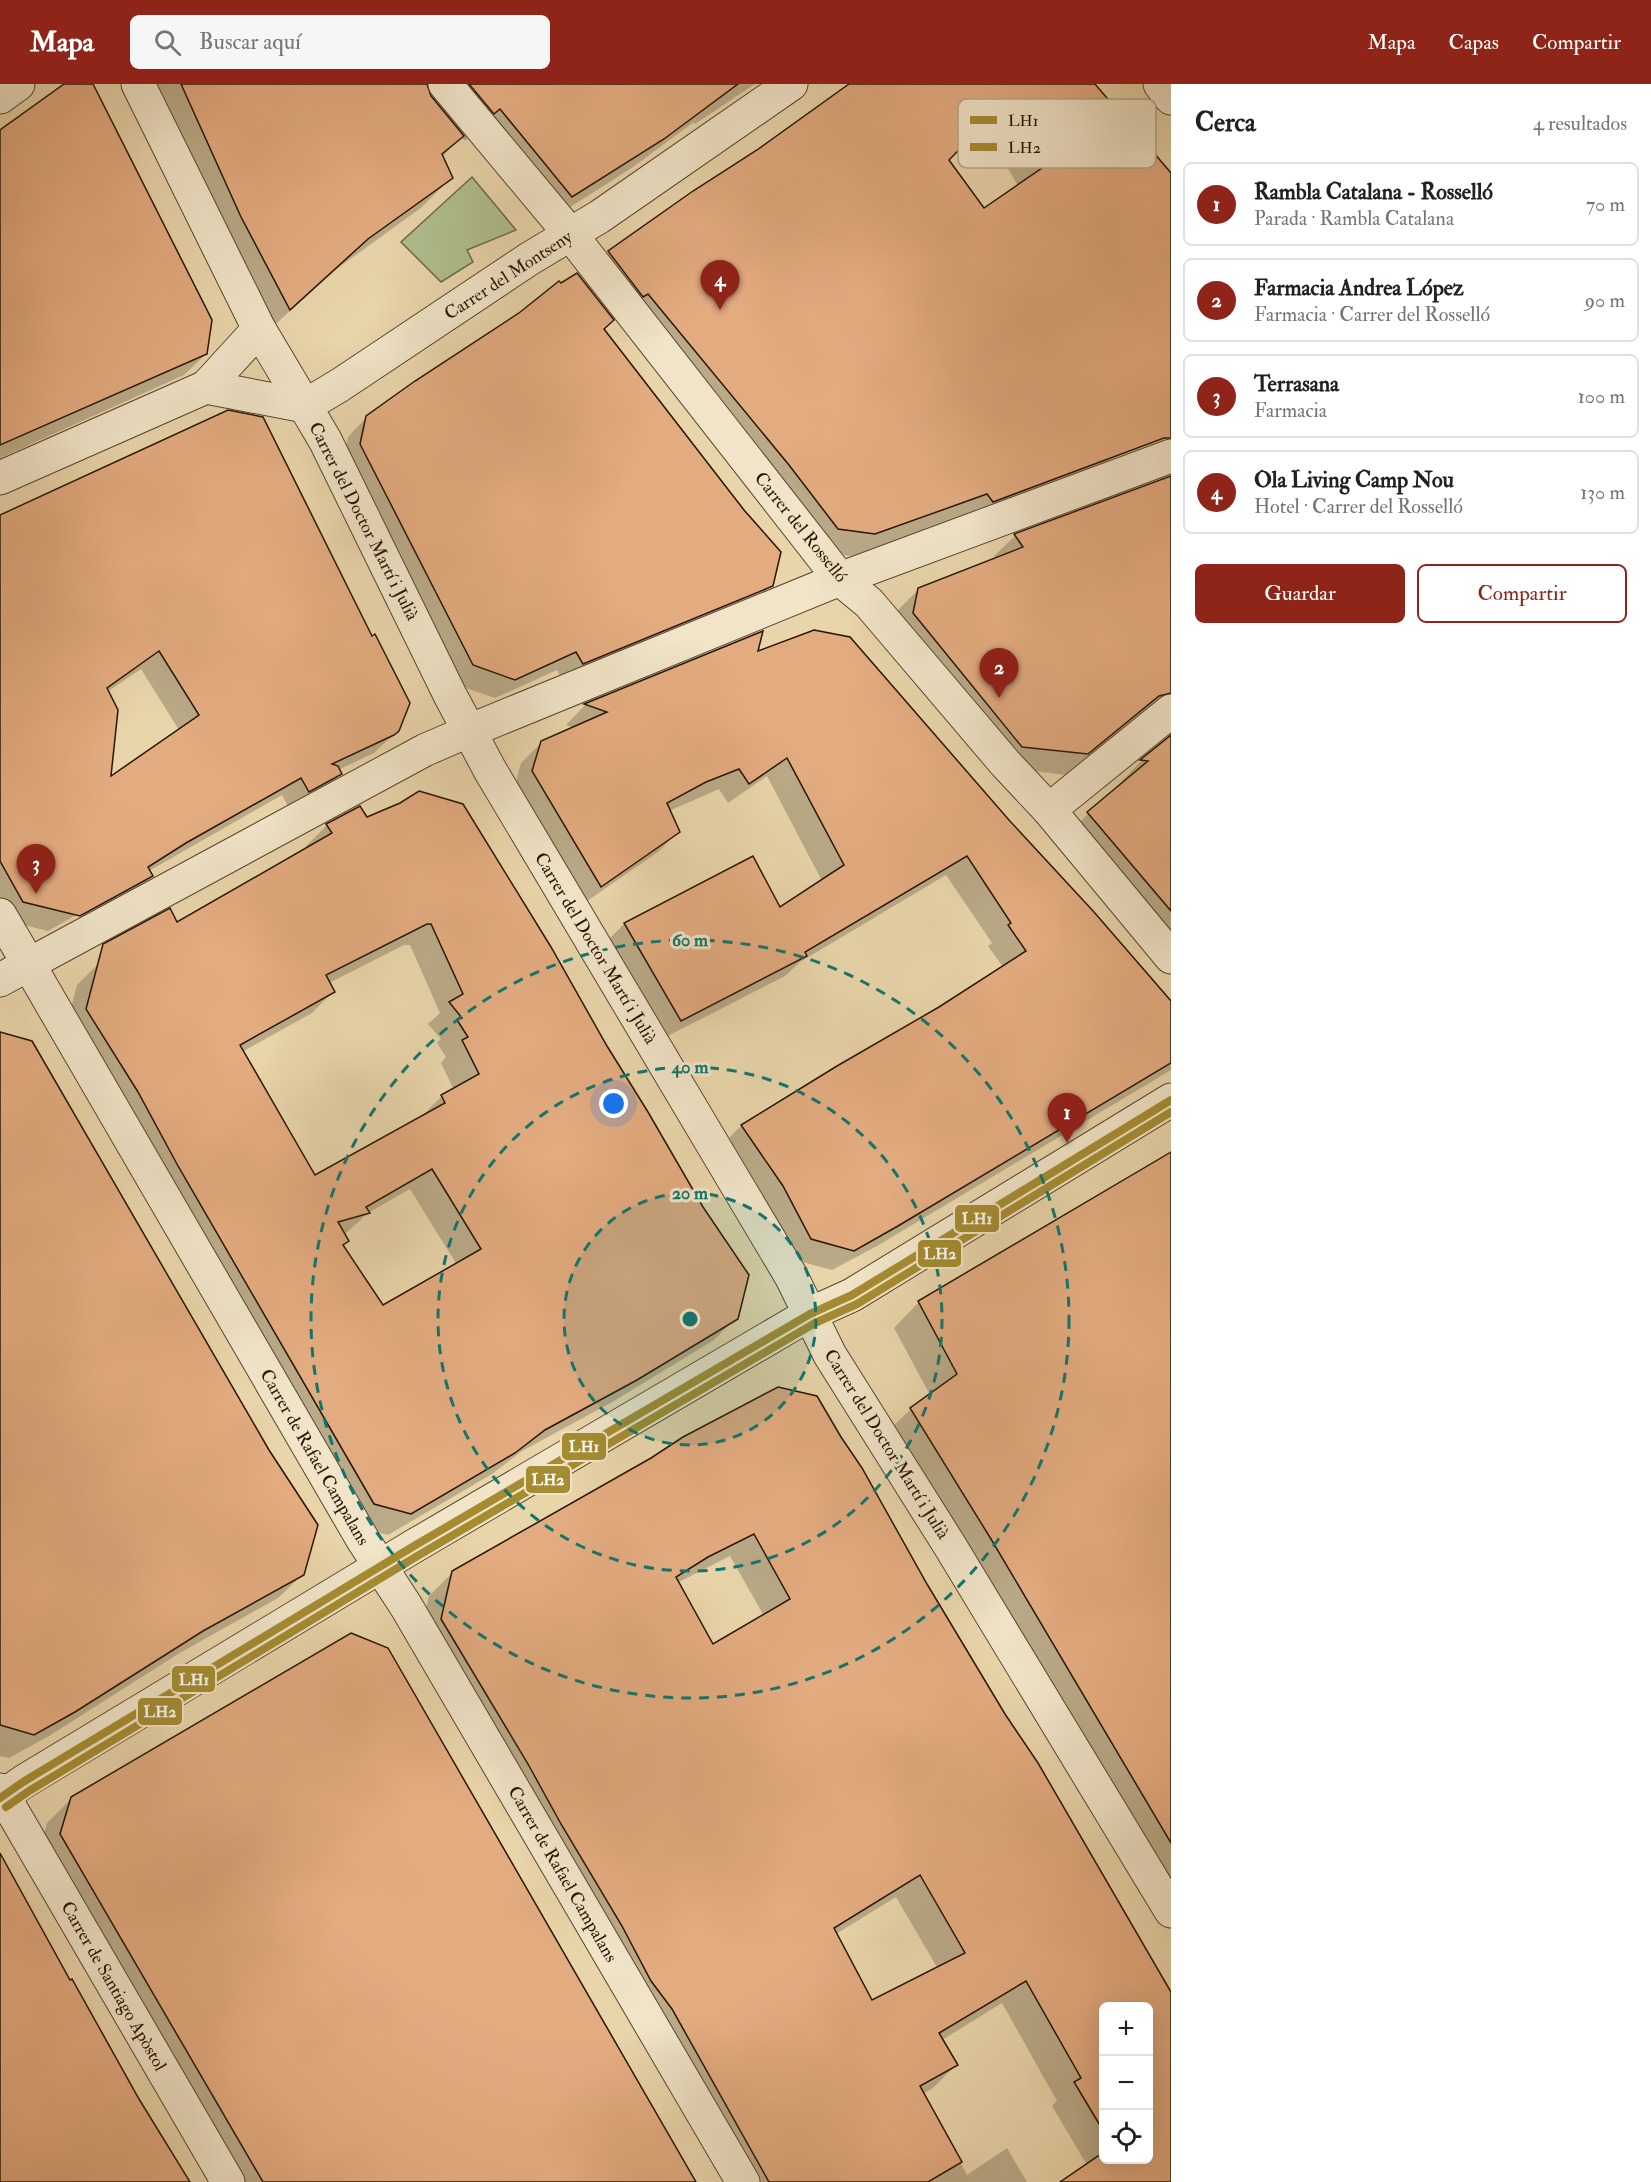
<!DOCTYPE html>
<html lang="es">
<meta charset="utf-8">
<style>
body{margin:0;font-family:"IM FELL Double Pica",serif;background:#f6f6f6;color:#202124}
.controls{position:absolute;right:18px;bottom:18px;display:grid;overflow:hidden;border-radius:9px;box-shadow:0 6px 24px #0002}
.controls button{width:54px;height:54px;display:grid;place-items:center;padding:0;border:0;border-bottom:2px solid #e0e0e0;background:#fff;color:#202124;font:30px sans-serif}
.you{position:absolute;left:614px;top:1020px;width:21px;height:21px;margin:-15px;border:4px solid #fff;border-radius:50%;background:#1a73e8;box-shadow:0 0 0 9px #1a73e833}
.badge{display:grid;place-items:center;width:39px;height:39px;border-radius:50%;background:#8f2418;color:#fff;font-size:20px;font-weight:700}
.pin{position:absolute;translate:-50% -50px;filter:drop-shadow(0 2px 3px #0008)}
.pin::after{content:'';position:absolute;top:32px;width:21px;height:18px;background:inherit;clip-path:polygon(0 0,100% 0,50% 100%)}
.list{margin:0;padding:0;list-style:none}
h2{display:flex;justify-content:space-between;align-items:center;height:78px;margin:0;padding:0 24px;font-size:26px}
h2 small{font-size:20px;font-weight:400;color:#757577}
.list li{display:grid;grid-template-columns:39px 1fr auto;gap:18px;align-items:center;box-sizing:border-box;height:84px;margin:0 12px 12px;padding:0 12px;border:2px solid #e0e0e0;border-radius:9px}
.list b{display:block;font-size:22px;white-space:nowrap}
.list p{margin:0;font-size:20px;white-space:nowrap;color:#757577}
.list em{font-size:20px;font-style:normal;color:#757577}
.actions{display:flex;gap:12px;padding:18px 24px}
.actions a{flex:1;padding:14px 0;border:2px solid #8f2418;border-radius:9px;text-align:center;font-size:21px;color:#8f2418}
.actions .main{background:#8f2418;color:#fff}
.icon{flex:none;width:33px;height:33px;fill:none;stroke:currentColor;stroke-width:2;stroke-linecap:round;stroke-linejoin:round}
.map{position:relative;flex:none;width:1171px;height:2098px;overflow:hidden}
header{display:flex;align-items:center;gap:36px;box-sizing:border-box;height:84px;padding:0 30px;background:#8f2418;color:#fff}
header strong{font-size:28px}
nav{display:flex;gap:33px;margin-inline-start:auto;font-size:21px}
.search{width:420px;height:54px;background:#f6f6f6;display:flex;align-items:center;gap:15px;box-sizing:border-box;padding:0 21px;border-radius:9px;color:#757577;font-size:22px}
main{display:flex}
aside{flex:1;background:#fff}
.map>svg:first-child{display:block}
.green{fill:#b0be8d;stroke:#6c6a48;stroke-width:1.5}
.shadow{fill:#0003;fill-rule:evenodd}
.building{fill:#e3ab80;stroke:#271503;stroke-width:1.5;fill-rule:evenodd}
.lines{fill:none;stroke-linecap:round;stroke-linejoin:round}
.pedestrian-casing{stroke:#58452d;stroke-width:34}
.minor-casing{stroke:#58452d;stroke-width:35}
.pedestrian{stroke:#f1e4c8;stroke-width:32}
.minor{stroke:#f1e4c8;stroke-width:33}
.bus-1-casing{stroke:#f1e4c8;stroke-width:12}
.bus-2-casing{stroke:#f1e4c8;stroke-width:12}
.bus-1{stroke:#a58c31;stroke-width:8}
.bus-2{stroke:#a58c31;stroke-width:8}
.ring{fill:none;stroke:#0f766e;stroke-width:3;stroke-dasharray:10 8}
.labels{text-anchor:middle;stroke-width:6;stroke-linejoin:round;paint-order:stroke}
.street-label{font-size:18px;fill:#271503;stroke:#f1e4c8}
.key{fill:#f1e4c8;stroke:#b4a68d;stroke-width:1.5}
.key-label{font-size:16px;fill:#271503}
.centre{fill:#0f766e;stroke:#f1e4c8;stroke-width:3}
.ring-label{font-size:18px;text-anchor:middle;font-weight:bold;fill:#0f766e;stroke:#f1e4c8;stroke-width:6;stroke-linejoin:round;paint-order:stroke}
.line-badge{stroke:#f1e4c8;stroke-width:2}
.badge-label{font-size:16px;text-anchor:middle;font-weight:bold;fill:#fff}
</style>
<header>
<strong>Mapa</strong>
<div class="search"><svg class="icon" aria-label="search" viewBox="0 0 24 24"><circle cx="10" cy="10" r="6"/><path d="M15 15l6 6"/></svg>Buscar aquí</div>
<nav><a>Mapa</a><a>Capas</a><a>Compartir</a></nav>
</header>
<main>
<div class="map">
<svg width="1171" height="2098" viewBox="0 0 1171 2098">
<rect width="100%" height="100%" fill="#e9d5aa"/>
<filter id="stains"><feTurbulence type="fractalNoise" baseFrequency=".00333" numOctaves="4"/><feColorMatrix values="0 0 0 0 .2 0 0 0 0 .09 0 0 0 0 .02 0 0 0 .5 -.17"/></filter>
<radialGradient id="worn" r=".72"><stop offset=".6" stop-color="#630" stop-opacity="0"/><stop offset="1" stop-color="#630" stop-opacity=".3"/></radialGradient>
<path class="green" d="M472 93 516 146 467 166 473 178 441 198 401 158Z"/>
<g class="shadow">
<path d="M63 0H91L206 270 184 291 0 374V48Z"/>
<path d="M134 0H755L695 40 694 38 633 83 542 141 470 53 465 57 461 53 442 73 451 94 422 123 338 184 260 254Z"/>
<path d="M852 0H1093L1171 94V349L1061 397 970 439 965 431 852 472 816 467 587 190 608 168 694 108 758 68ZM979 43 985 53 989 51 1018 102 983 126 947 75Z"/>
<path d="M603 246 771 501 752 521 564 598 557 586 495 614 454 600 342 379 348 353 367 333Z"/>
<path d="M1171 404V866L1067 750 1088 730 1126 697H1122L1141 677 1168 655 1169 646 1145 629 1137 633 1066 691 1001 683 892 550 897 527 919 505 996 475 994 472 1015 452 1085 426 1089 437Z"/>
<path d="M0 432 398 646 374 669 338 686 341 690 322 708 290 726 282 711 149 787 152 792 133 810 102 827 97 819 48 847 5 836 0 827ZM141 585 179 646 110 695 107 608Z"/>
<path d="M760 549 756 570 1008 737 1093 829 1171 919V986L877 1162 832 1186 791 1175 721 1062 741 1042 838 983 940 925 1003 883 988 862 992 859 946 791 800 878 785 892 660 956 604 860 624 840 752 774 779 825 822 797 767 692 728 719 719 705 669 727 678 748 658 768 580 822 513 708 521 679 542 658 575 644 566 641 585 621Z"/>
<path d="M360 724 736 1234 714 1256 614 1317 522 1367 492 1390 388 1451 353 1441 65 947 77 901 99 879 177 840 307 765 306 762 327 741ZM404 861H410L440 929 428 940 441 955 437 959 446 973 441 979 454 1006 442 1012 420 1034 315 1093 242 968 312 929 334 907 329 899ZM410 1105 457 1181 382 1222 342 1162 344 1151 368 1129Z"/>
<path d="M0 949 303 1490 278 1514 178 1570 49 1652 9 1674 0 1672Z"/>
<path d="M1171 1068V1833L885 1350 911 1325 930 1311 894 1244 919 1218Z"/>
<path d="M651 1376 926 1501 1129 1836 1171 1913V2098H1061L1087 2081 1052 2022 1057 2017 1002 1919 942 1956 956 1981 933 2004 923 2010 967 2091 1007 2064 1027 2098H739L418 1559 429 1512 453 1488ZM730 1472 764 1532 712 1562 677 1499ZM896 1813 938 1885 872 1918 836 1850ZM1104 1922H1148V2076H1104Z"/>
<path d="M72 1714 694 2098H225L37 1776 47 1739Z"/>
</g>
<g class="building">
<path d="M64 0H93L212 236 207 270 0 361V46Z"/>
<path d="M181 0H427L431 12 464 52 442 70 453 94 368 155 290 226 241 133Z"/>
<path d="M469 0H738L664 55 572 113 500 25 494 30Z"/>
<path d="M849 0H1095L1171 89V354H1164L993 418 987 410 875 450 838 445 789 381 648 210 643 213 608 167 693 107 757 66ZM1005 19 1042 84 984 124 949 76Z"/>
<path d="M577 189 614 236 604 245 744 426 781 468 773 502 583 580 576 568 515 596 473 581 360 360 366 332 415 297 519 229 559 197 561 199Z"/>
<path d="M228 326 263 333 372 552 375 550 410 619 399 647 394 651 332 680 338 682 342 690 309 708 301 694 186 759 148 783 153 792 80 832 23 818 0 777V431ZM159 567 199 631 111 692 118 626 107 604Z"/>
<path d="M1171 392V609L1159 612 1088 670 1022 663 913 529 918 504 1023 463 1014 450Z"/>
<path d="M814 546 850 553 1009 736 1094 828 1171 917V979L898 1142 854 1167 811 1155 783 1102 741 1041 837 982 939 923 1026 867 1008 841 1011 839 967 772 805 868 807 872 681 937 624 839 753 772 780 823 844 781 787 674 749 700 739 685 706 698 667 719 680 748 601 803 532 687 541 657 607 628 584 620 763 547 758 567Z"/>
<path d="M1171 651V827L1087 728 1148 677 1140 676Z"/>
<path d="M419 707 463 720 551 863 607 962 648 1028 703 1123 749 1191 738 1235 637 1296 545 1346 515 1369 411 1430 374 1420 178 1082 138 1008 86 925 103 860 170 824 177 838 332 749 326 740 360 722 367 733 400 719ZM427 840H431L463 910 449 918 462 934 457 936 468 953 462 956 479 990 441 1011 445 1019 315 1091 240 961 335 908 326 891ZM432 1085 481 1165 383 1221 343 1161 349 1157 338 1138 370 1129 366 1123Z"/>
<path d="M0 948 32 957 269 1366 318 1441 304 1491 203 1547 75 1628 34 1651 0 1641Z"/>
<path d="M1171 1068V1759L991 1455 910 1324 957 1290 918 1217Z"/>
<path d="M778 1303 817 1312 841 1353 862 1384 927 1500 1005 1630 1038 1679 1171 1908V2098H1060L1104 2068V2076H1149V1923H1104V2048L1074 1998 1081 1994 1026 1897 939 1949 958 1981 920 2002 962 2078 928 2098H769L672 1925 651 1897 622 1842 561 1740 528 1680 441 1535 452 1487 651 1374 683 1353ZM754 1450 790 1515 713 1560 676 1493 708 1473ZM920 1791 965 1869 872 1916 834 1844Z"/>
<path d="M351 1549 388 1564 696 2098H263L60 1750 71 1713Z"/>
<path d="M0 1769 70 1896 72 1895 139 2015 190 2098H0Z"/>
</g>
<g class="lines">
<g class="pedestrian-casing">
<path id="pedestrian" d="M29 880 425 666 469 647"/>
</g>
<g class="minor-casing">
<g id="minor">
<path d="M138 0 259 245 325 356 450 611 490 686 791 1192 830 1271 950 1462 1171 1827"/>
<path d="M445 0 571 151 840 495 869 519 1005 679 1049 726 1171 873"/>
<path d="M1160 0 1171 14"/>
<path d="M0 13 18 0"/>
<path d="M206 303 259 245"/>
<path d="M0 394 206 303 305 322 340 301 529 175 599 133 791 0"/>
<path d="M469 647 840 495 1171 372"/>
<path d="M1049 726 1171 627"/>
<path d="M0 831 363 1456 406 1522 743 2098"/>
<path d="M0 896 29 880"/>
<path d="M0 1706 228 2098"/>
<path d="M0 1714 23 1698 414 1462 810 1230 852 1211 1171 1016"/>
</g>
</g>
<use href="#pedestrian" class="pedestrian"/>
<use href="#minor" class="minor"/>
<g class="bus-1-casing">
<path id="bus-1" d="M0 1714 23 1698 414 1462 810 1230 852 1211 1171 1016"/>
</g>
<g class="bus-2-casing">
<path id="bus-2" d="M6 1723 29 1707 419 1471 815 1239 857 1220 1171 1028"/>
</g>
<use href="#bus-1" class="bus-1"/>
<use href="#bus-2" class="bus-2"/>
</g>
<circle cx="690" cy="1235" r="126" fill="#0f766e" fill-opacity=".12"/>
<g class="ring">
<circle cx="690" cy="1235" r="126"/>
<circle cx="690" cy="1235" r="252"/>
<circle cx="690" cy="1235" r="379"/>
</g>
<g class="labels">
<g class="street-label">
<text transform="translate(508 191) rotate(-33)" y="6">Carrer del Montseny</text>
<text transform="translate(364 437) rotate(63)" y="6">Carrer del Doctor Martí i Julià</text>
<text transform="translate(801 443) rotate(51)" y="6">Carrer del Rosselló</text>
<text transform="translate(596 864) rotate(59)" y="6">Carrer del Doctor Martí i Julià</text>
<text transform="translate(887 1360) rotate(58)" y="6">Carrer del Doctor Martí i Julià</text>
<text transform="translate(315 1373) rotate(60)" y="6">Carrer de Rafael Campalans</text>
<text transform="translate(563 1790) rotate(60)" y="6">Carrer de Rafael Campalans</text>
<text transform="translate(114 1902) rotate(60)" y="6">Carrer de Santiago Apòstol</text>
</g>
</g>
<rect x="958" y="15" width="198" height="69" rx="9" class="key"/>
<rect x="970" y="32" width="27" height="8" fill="#a58c31"/>
<rect x="970" y="59" width="27" height="8" fill="#a58c31"/>
<g class="key-label">
<text x="1008" y="42">LH1</text>
<text x="1008" y="69">LH2</text>
</g>
<circle cx="690" cy="1235" r="9" class="centre"/>
<g class="ring-label">
<text x="690" y="862">60 m</text>
<text x="690" y="989">40 m</text>
<text x="690" y="1115">20 m</text>
</g>
<g class="line-badge">
<rect x="954" y="1120" width="46" height="29" rx="6" fill="#a58c31"/>
<rect x="917" y="1155" width="45" height="29" rx="6" fill="#a58c31"/>
<rect x="561" y="1348" width="46" height="29" rx="6" fill="#a58c31"/>
<rect x="525" y="1381" width="46" height="29" rx="6" fill="#a58c31"/>
<rect x="171" y="1581" width="45" height="28" rx="6" fill="#a58c31"/>
<rect x="137" y="1613" width="46" height="29" rx="6" fill="#a58c31"/>
</g>
<g class="badge-label">
<text x="977" y="1140">LH1</text>
<text x="940" y="1175">LH2</text>
<text x="584" y="1368">LH1</text>
<text x="548" y="1401">LH2</text>
<text x="194" y="1601">LH1</text>
<text x="160" y="1633">LH2</text>
</g>
<rect width="100%" height="100%" filter="url(#stains)"/>
<rect width="100%" height="100%" fill="url(#worn)"/>
</svg>
<div class="controls">
<button>+</button>
<button>−</button>
<button><svg class="icon" aria-label="locate" viewBox="0 0 24 24"><circle cx="12" cy="12" r="6"/><path d="M12 2v4M12 18v4M2 12h4M18 12h4"/></svg></button>
</div>
<div class="you"></div>
<div class="pin badge" style="left:1067px;top:1059px">1</div>
<div class="pin badge" style="left:999px;top:614px">2</div>
<div class="pin badge" style="left:36px;top:810px">3</div>
<div class="pin badge" style="left:720px;top:226px">4</div>
</div>
<aside>
<h2>Cerca<small>4 resultados</small></h2>
<ul class="list">
<li><span class="badge">1</span><div><b>Rambla Catalana - Rosselló</b><p>Parada · Rambla Catalana</p></div><em>70 m</em></li>
<li><span class="badge">2</span><div><b>Farmacia Andrea López</b><p>Farmacia · Carrer del Rosselló</p></div><em>90 m</em></li>
<li><span class="badge">3</span><div><b>Terrasana</b><p>Farmacia</p></div><em>100 m</em></li>
<li><span class="badge">4</span><div><b>Ola Living Camp Nou</b><p>Hotel · Carrer del Rosselló</p></div><em>130 m</em></li>
</ul>
<div class="actions"><a class="main">Guardar</a><a>Compartir</a></div>
</aside>
</main>
